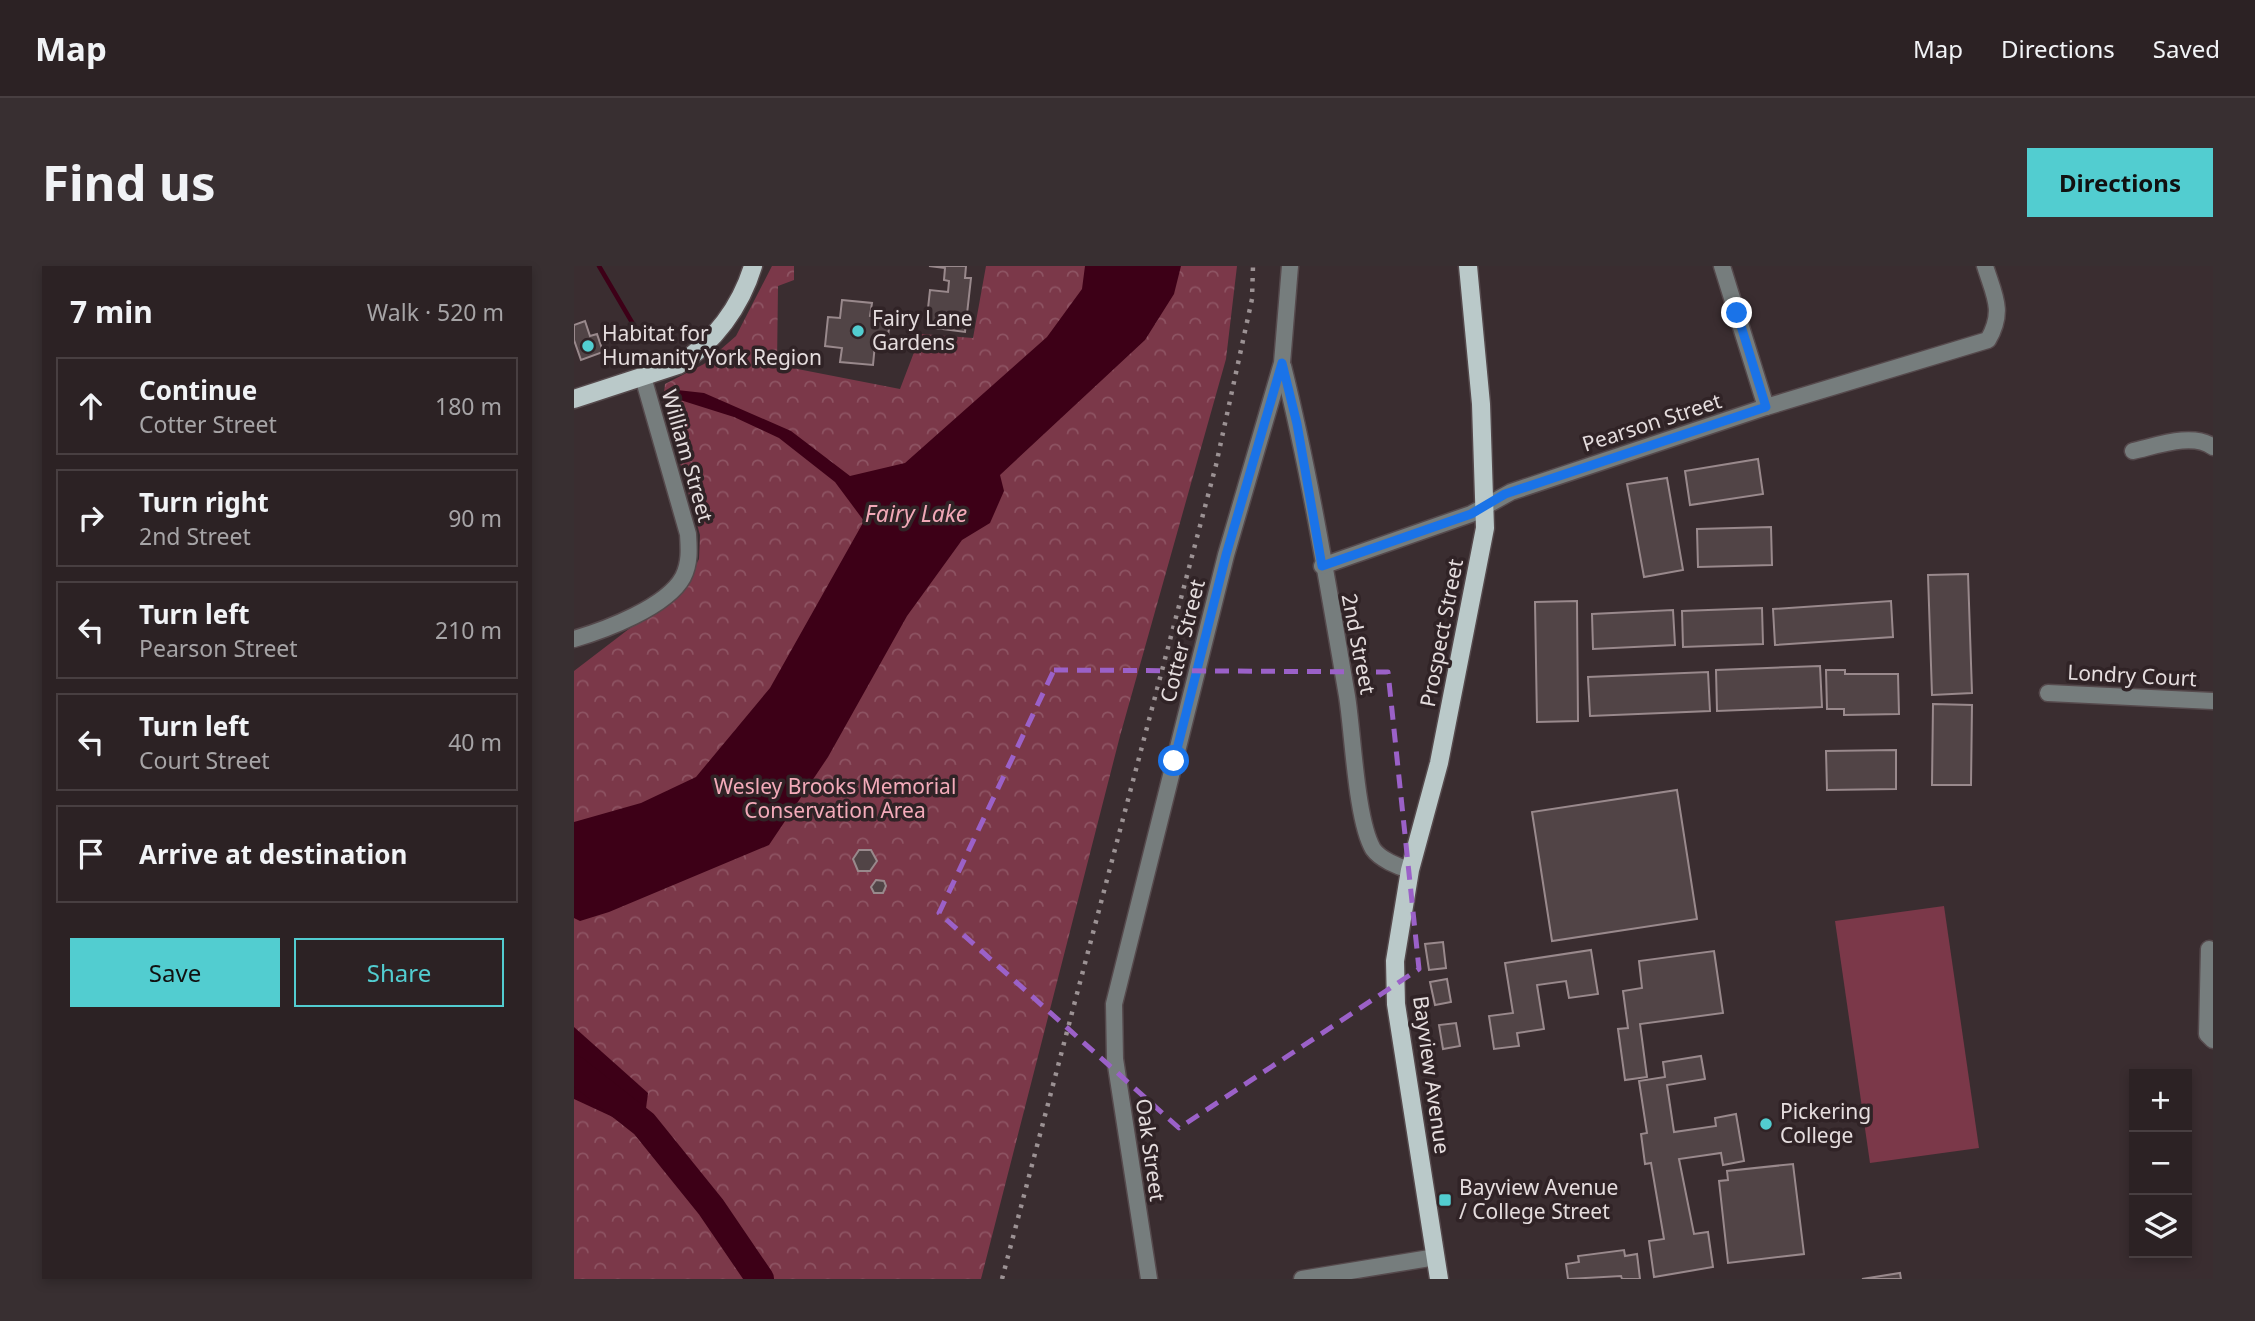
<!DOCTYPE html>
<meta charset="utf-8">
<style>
body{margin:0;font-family:"Noto Sans",sans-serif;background:#382f31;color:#f1f3f6}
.controls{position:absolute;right:21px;bottom:21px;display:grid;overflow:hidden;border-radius:0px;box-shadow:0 4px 10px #0003}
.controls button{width:63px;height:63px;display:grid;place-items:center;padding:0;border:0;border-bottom:2px solid #483f41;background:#2c2224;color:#f1f3f6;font:35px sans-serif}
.stop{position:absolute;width:21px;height:21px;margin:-16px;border:5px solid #1a73e8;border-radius:50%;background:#fff}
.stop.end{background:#1a73e8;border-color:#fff;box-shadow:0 2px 7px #0008}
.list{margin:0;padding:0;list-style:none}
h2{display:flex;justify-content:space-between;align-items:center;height:91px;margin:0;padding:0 28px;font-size:30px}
h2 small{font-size:23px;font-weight:400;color:#a6a4a6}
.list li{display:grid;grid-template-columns:46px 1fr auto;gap:21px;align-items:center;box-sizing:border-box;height:98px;margin:0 14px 14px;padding:0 14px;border:2px solid #483f41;border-radius:0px}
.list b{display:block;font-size:26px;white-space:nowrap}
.list p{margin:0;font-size:23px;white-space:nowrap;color:#a6a4a6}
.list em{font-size:23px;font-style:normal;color:#a6a4a6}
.actions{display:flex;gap:14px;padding:21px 28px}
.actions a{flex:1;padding:16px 0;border:2px solid #52cdd0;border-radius:0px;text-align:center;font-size:24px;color:#52cdd0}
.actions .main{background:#52cdd0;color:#111}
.icon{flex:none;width:38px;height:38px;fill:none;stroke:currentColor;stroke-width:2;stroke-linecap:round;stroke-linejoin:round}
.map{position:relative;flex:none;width:1639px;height:1013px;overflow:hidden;border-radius:0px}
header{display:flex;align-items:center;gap:42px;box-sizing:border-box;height:98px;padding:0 35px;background:#2c2224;border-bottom:2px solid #483f41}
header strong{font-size:33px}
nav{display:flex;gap:38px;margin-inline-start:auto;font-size:24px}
.intro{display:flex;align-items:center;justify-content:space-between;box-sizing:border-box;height:168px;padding:0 42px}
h1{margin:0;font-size:49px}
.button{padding:18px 32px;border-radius:0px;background:#52cdd0;color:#111;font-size:24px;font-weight:700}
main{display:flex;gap:42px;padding:0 42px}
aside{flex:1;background:#2c2224;border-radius:0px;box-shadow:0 4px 10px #0003}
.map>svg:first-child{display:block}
.grass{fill:#7b3849}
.park{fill:url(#park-crowns)}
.water{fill:#3d0017}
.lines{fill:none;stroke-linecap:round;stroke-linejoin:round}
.stream{stroke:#3d0017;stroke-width:4.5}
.river{stroke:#3d0017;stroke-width:28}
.building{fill:#514446;stroke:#99898c;stroke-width:2}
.minor-casing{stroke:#55494c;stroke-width:19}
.major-casing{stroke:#55494c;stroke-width:21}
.minor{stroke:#767d7d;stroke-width:16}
.major{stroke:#bac9c9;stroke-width:18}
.rail{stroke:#9c9294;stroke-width:4.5;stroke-dasharray:3.5 7;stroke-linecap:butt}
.route{stroke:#1a73e8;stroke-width:9}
.marked{fill:none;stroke:#9b61c8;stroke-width:5;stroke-dasharray:14 9;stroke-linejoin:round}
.poi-dot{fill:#52cdd0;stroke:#302326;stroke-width:2.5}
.labels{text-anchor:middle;stroke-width:7;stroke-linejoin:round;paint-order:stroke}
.poi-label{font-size:21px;fill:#e5ddde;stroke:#302326;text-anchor:start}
.street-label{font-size:21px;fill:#e5ddde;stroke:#302326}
.park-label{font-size:21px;fill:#f4abba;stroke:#302326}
.water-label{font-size:23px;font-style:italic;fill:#f1a8b7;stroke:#302326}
</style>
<header>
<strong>Map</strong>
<nav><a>Map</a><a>Directions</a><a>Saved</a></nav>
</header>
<div class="intro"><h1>Find us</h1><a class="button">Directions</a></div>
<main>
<aside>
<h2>7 min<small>Walk · 520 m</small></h2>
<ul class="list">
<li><svg class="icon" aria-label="ahead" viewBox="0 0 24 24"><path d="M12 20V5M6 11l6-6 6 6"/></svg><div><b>Continue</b><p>Cotter Street</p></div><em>180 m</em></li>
<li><svg class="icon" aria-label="right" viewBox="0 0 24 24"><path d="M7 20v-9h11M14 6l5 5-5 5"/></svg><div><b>Turn right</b><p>2nd Street</p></div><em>90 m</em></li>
<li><svg class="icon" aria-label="left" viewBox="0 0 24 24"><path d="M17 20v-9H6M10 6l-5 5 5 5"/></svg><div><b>Turn left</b><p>Pearson Street</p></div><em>210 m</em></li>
<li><svg class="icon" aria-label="left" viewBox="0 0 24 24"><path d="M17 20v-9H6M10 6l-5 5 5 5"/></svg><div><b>Turn left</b><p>Court Street</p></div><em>40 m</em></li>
<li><svg class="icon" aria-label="arrive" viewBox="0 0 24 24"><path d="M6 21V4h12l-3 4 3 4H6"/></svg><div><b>Arrive at destination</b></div></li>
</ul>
<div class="actions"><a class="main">Save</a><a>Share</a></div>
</aside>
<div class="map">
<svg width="1639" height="1013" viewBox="0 0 1639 1013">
<defs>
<pattern id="park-crowns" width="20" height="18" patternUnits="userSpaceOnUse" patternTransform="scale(1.75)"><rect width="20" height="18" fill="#7b3849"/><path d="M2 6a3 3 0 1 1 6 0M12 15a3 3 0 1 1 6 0" fill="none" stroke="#8e5463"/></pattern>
</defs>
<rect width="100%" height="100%" fill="#3a2d30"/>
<path class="grass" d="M1370 640 1405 882 1296 897 1261 655Z"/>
<path class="park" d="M198 0H220V14L204 20 203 99 326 123 347 68 399 72 412 0H663L652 93 546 470 407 1013H0V405L111 320 125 293 126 269 89 135 91 118 130 98 162 70Z"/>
<g class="water">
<path d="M511 0H607L600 28 571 74 426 209 430 225 416 257 388 274 333 350 254 491 195 579 35 646 6 655 0 652V556L67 537 122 511 196 422 290 255 261 216 205 172 160 151 103 133V124L130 127 217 165 276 210 331 197 473 71 508 23Z"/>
<path d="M0 761 74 827 70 858 41 852 0 833Z"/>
</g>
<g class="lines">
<path class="stream" d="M25 0 69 75"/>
<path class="river" d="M0 803 70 858 137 941 186 1013"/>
</g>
<g class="building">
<path d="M392 0 391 12H397L391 66 352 61 356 24 374 26 375 15 370 14 371 2 355 0Z"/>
<path d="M268 34 298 37 296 50 316 53 313 79 301 78 299 99 266 96 268 82 251 80 254 51 266 52Z"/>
<path d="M11 55 16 70 23 68 29 86 7 94 0 74V59Z"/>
<path d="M1184 193 1189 228 1116 239 1111 205Z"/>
<path d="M1093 212 1109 304 1070 311 1053 218Z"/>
<path d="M1197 261 1198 299 1124 301 1123 263Z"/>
<path d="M1394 308 1398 427 1358 429 1354 309Z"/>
<path d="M1003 335 1004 455 963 456 961 336Z"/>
<path d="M1317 335 1319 371 1201 379 1199 343Z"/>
<path d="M1188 342 1189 378 1109 381 1108 345Z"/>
<path d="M1099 344 1101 379 1019 383 1018 348Z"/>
<path d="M1246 400 1248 441 1143 445 1142 404Z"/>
<path d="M1252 404H1271V408H1324L1325 448 1270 449V443H1253Z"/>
<path d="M1134 406 1136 445 1016 450 1014 411Z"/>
<path d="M1359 438 1398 439 1397 519H1358Z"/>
<path d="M1322 484V523L1253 524 1252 485Z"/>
<path d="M1103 524 1123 653 978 675 958 546Z"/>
<path d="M285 584H297L303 595 296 605H284L279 593Z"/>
<path d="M302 614 310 615 312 620 309 627H300L297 621Z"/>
<path d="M869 676 872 702 855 704 851 678Z"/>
<path d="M1017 684 1024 728 995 732 992 715 963 719 970 763 943 767 945 780 920 783 915 750 939 747 931 697Z"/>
<path d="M1140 685 1149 747 1066 758 1073 811 1051 814 1044 763 1054 762 1049 725 1068 722 1065 695Z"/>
<path d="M873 713 877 736 861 739 856 716Z"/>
<path d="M882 757 886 780 869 783 865 759Z"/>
<path d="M1127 790 1131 813 1093 819 1100 866 1142 860 1141 852 1162 848 1170 895 1149 899 1147 887 1105 893 1120 968 1134 966 1139 1001 1080 1011 1075 975 1090 973 1077 897 1071 898 1067 868 1073 867 1065 815 1091 811 1089 796Z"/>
<path d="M1219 898 1230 988 1154 997 1145 915 1154 914 1153 905Z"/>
<path d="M1050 984 1051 990 1063 988 1066 1013H1048L1047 1010 994 1013 992 998 1005 996 1004 990Z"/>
<path d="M1326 1007 1327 1013H1288Z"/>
</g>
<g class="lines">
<g class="minor-casing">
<g id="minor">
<path d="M1148 0 1192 141"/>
<path d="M709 100C736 208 754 320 773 430 779 467 782 554 799 583 806 593 824 601 836 604"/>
<path d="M1559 185C1582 180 1619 166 1639 181"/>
<path d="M748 300 897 248 937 226 1192 141 1414 74C1431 45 1420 29 1411 0"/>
<path d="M0 373C31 364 93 341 109 311 116 297 115 283 114 268L69 111"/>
<path d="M1474 427 1639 435"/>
<path d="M1635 683 1633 768 1639 774"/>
<path d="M575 1013 541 793 540 738 652 289 708 97 716 0"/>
<path d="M728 1013 862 991"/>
</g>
</g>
<g class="major-casing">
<g id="major">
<path d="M0 133 104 99C140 77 167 40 179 0"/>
<path d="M865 1013 822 738 821 695 836 604 865 497 911 262 907 138 894 0"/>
</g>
</g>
<use href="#minor" class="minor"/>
<use href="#major" class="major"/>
<path class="rail" d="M428 1013 642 199 678 33 679 0"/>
</g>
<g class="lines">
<path class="route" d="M600 495 652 289 708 97 723 158 748 300 897 248 931 228 1192 141 1163 47"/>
</g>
<path class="marked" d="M480 404 814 406 845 703 605 862 365 647Z"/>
<g class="poi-dot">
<circle cx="284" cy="65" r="7"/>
<circle cx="14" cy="80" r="7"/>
<circle cx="1192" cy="858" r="7"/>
<rect x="864" y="927" width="14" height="14" rx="3.5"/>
</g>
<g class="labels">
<g class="poi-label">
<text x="298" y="60">Fairy Lane<tspan x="298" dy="24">Gardens</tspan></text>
<text x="28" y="75">Habitat for<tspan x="28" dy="24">Humanity York Region</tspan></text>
<text x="1206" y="853">Pickering<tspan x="1206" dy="24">College</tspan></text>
<text x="885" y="929">Bayview Avenue<tspan x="885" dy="24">/ College Street</tspan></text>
</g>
<g class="street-label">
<text transform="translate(1078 157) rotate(-18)" y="7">Pearson Street</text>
<text transform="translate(113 190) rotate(74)" y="7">William Street</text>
<text transform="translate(868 367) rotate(-79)" y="7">Prospect Street</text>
<text transform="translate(609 375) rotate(-76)" y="7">Cotter Street</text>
<text transform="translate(784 378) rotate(79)" y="7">2nd Street</text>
<text transform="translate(1558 410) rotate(3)" y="7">Londry Court</text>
<text transform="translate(857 809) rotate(82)" y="7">Bayview Avenue</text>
<text transform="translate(576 884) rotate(82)" y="7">Oak Street</text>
</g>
<g class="park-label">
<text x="261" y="528">Wesley Brooks Memorial<tspan x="261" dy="24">Conservation Area</tspan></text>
</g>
<g class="water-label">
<text x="342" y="256">Fairy Lake</text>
</g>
</g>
</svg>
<div class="controls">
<button>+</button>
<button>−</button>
<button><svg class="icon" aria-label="layers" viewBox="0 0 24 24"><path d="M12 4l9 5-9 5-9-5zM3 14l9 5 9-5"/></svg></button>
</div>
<div class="stop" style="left:600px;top:495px"></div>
<div class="stop end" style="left:1163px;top:47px"></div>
</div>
</main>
